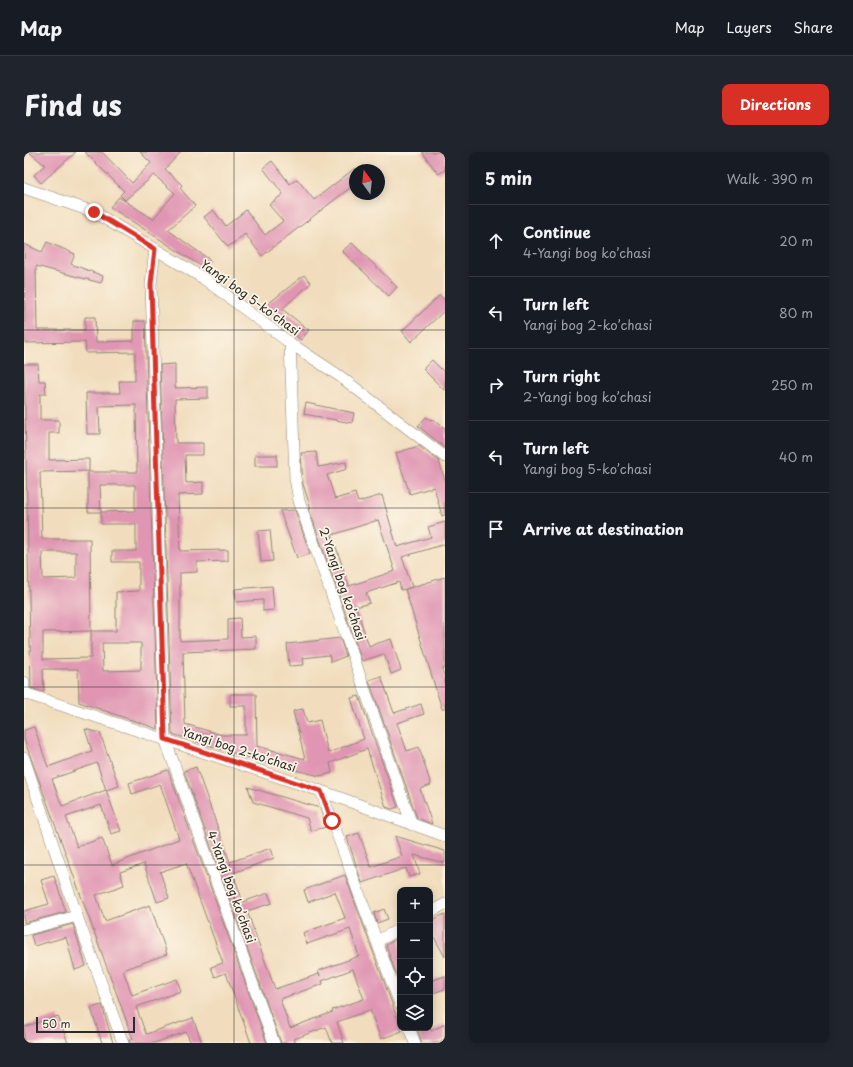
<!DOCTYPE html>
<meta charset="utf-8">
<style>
body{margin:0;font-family:"Playpen Sans",sans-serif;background:#20242c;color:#f1f3f6}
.controls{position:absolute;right:12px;bottom:12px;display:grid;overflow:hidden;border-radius:8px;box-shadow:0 2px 10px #0003}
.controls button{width:36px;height:36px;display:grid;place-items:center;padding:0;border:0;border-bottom:1px solid #363941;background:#171b24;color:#f1f3f6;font:20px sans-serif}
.compass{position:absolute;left:325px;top:12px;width:36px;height:36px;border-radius:50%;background:#171b24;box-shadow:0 2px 10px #0003;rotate:345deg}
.scale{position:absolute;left:12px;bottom:10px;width:99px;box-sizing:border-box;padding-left:4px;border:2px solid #2b2b2b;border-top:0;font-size:11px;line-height:14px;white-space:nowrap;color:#2b2b2b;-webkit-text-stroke:3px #fcf5e5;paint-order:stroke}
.stop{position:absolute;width:12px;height:12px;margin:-9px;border:3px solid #d93025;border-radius:50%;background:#fff}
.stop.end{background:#d93025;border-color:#fff;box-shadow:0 1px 4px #0008}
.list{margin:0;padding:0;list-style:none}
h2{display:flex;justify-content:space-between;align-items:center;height:52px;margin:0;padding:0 16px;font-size:17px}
h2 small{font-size:13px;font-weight:400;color:#9ea1a6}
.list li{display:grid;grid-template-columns:26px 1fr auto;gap:12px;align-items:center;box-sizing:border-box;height:72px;padding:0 16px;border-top:1px solid #363941}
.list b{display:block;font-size:15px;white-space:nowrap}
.list p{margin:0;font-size:13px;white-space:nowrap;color:#9ea1a6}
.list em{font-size:13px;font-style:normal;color:#9ea1a6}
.icon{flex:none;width:22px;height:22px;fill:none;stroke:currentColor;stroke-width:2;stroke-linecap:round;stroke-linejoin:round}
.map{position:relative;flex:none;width:421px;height:891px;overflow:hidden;border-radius:8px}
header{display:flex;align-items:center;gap:24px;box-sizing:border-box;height:56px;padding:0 20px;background:#171b24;border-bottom:1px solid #363941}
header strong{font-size:19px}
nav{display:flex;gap:22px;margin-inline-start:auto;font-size:14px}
.intro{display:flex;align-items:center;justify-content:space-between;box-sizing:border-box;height:96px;padding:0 24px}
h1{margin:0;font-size:28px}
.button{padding:10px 18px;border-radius:8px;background:#d93025;color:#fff;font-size:14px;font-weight:700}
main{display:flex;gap:24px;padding:0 24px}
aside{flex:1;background:#171b24;border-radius:8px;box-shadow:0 2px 10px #0003}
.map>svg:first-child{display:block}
.building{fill:#e096b3;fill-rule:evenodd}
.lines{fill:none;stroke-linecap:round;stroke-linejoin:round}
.street-casing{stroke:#8e8474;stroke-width:12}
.street{stroke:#fff;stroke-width:11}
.route{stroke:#d93025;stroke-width:5}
.grid{fill:none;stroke:#2b2b2b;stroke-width:1;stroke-opacity:0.55}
.labels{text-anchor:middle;stroke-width:3.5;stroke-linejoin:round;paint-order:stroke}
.street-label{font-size:12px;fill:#2b2b2b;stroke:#fcf5e5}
</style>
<header>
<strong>Map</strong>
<nav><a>Map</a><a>Layers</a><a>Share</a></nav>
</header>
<div class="intro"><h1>Find us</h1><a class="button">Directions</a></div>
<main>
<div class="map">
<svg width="421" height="891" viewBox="0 0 421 891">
<rect width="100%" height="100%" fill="#fcf5e5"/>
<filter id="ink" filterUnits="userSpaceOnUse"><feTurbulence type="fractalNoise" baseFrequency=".025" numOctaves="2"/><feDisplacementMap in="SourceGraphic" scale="8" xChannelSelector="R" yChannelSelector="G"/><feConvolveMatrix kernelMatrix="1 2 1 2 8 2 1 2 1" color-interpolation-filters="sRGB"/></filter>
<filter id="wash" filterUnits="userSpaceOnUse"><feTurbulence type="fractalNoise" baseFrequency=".012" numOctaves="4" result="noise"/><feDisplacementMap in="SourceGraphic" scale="16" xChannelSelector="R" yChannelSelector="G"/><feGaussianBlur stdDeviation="0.9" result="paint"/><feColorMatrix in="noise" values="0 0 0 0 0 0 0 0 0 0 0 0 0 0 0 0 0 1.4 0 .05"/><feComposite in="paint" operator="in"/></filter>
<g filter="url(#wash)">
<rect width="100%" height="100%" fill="#f1ddbd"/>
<g id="blocks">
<g class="building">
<path d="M5 0H52L17 31 10 23 21 13Z"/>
<path d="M61 0H78L108 31 127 11 116 0H157L141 17 158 33 156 36 171 54 144 78 186 108 177 114 86 55 95 45 129 67 151 41 130 23 101 48 96 43 100 39Z"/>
<path d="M398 0H421V18L414 22Z"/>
<path d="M248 9 266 32 273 27 290 48 331 16V32L238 104 221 82 204 95 180 65 189 58 202 74 222 58 241 83 259 69 245 53 259 42 239 16Z"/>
<path d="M23 90 51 102 47 112 79 124 77 131 12 114 13 178H61V165H71L72 190 110 189V169H121L134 577 55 550 54 517H19L20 540 7 536 0 212H14L15 229H21L22 242H16V268H35V281H25V308L65 307V319L16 320 18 387H66L67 479H92V440L115 439V410H88V399H112V372H77V360H64V320H113L112 253 75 254 76 282H63L62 241H96L95 229H111V200L62 201 61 190 1 191 0 92 18 100ZM76 333H111V359L77 360ZM18 400H52V426L19 427ZM67 479V506L19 507V480ZM78 491H117V518L79 519Z"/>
<path d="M328 91 373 135 365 144 318 99Z"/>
<path d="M280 123 287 131 258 157 285 178 277 188 239 156Z"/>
<path d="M416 143 421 149V158L387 190 378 179Z"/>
<path d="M408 208 421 221V239L399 217Z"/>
<path d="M151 212V236L184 235V246L151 247 152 291H179V303H161L162 331 179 330V342L154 343 156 399 204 398V409L173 410V420L156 421V489L204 487V467L216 466 217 485 232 484V497L159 500 161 572 198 583H222V554H206V542H232L233 594 281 607 269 559 279 557 283 571 296 568 304 601 340 587 327 546 335 544 374 655 368 657 362 655 343 597 306 611 308 621 296 624 239 610 148 582 136 213Z"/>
<path d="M282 251 330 261 328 271 280 262Z"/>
<path d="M402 265 407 268 408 267 421 276V296L394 274Z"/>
<path d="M395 294 415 309 421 328V363L418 364 410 335 386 342 372 301Z"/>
<path d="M292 300 294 315 322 310 323 317 303 323 311 347 331 341 334 350 358 343 373 395 407 385 404 375 421 370V392L378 405 388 435 382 437 421 425V516L418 517 421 526V557H418L381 437 377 438 375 430 342 441 346 451 332 455 345 494 367 487 377 518 367 522 360 502 338 509 285 357H287L279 332 277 301ZM354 368 371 419 325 434 308 383Z"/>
<rect x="231" y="303" width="22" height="11"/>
<path d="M271 358 286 402 273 406 256 359Z"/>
<path d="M246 378 249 409 237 410 234 379Z"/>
<path d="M248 434 250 458 239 459V448L212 450 211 437Z"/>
<path d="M316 486 322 504 307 510 305 503 279 506 280 513 265 514 263 492Z"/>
<path d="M357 524 370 561 397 552 400 562 373 571 383 599 395 595 407 633 396 637 408 672 393 666 345 528Z"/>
<path d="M10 575 24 615 68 599 61 577 76 581 95 634 82 638 97 679 87 682 77 653 42 665 53 695 78 686 88 713 155 687 136 632 108 642 105 631 144 618 243 891H227L202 821 191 825 187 815 199 811 162 711 136 720 145 746 133 750 120 712 96 720 100 733 72 743 81 769 126 753 143 802 99 818 108 843 153 827 157 839 112 855 122 882 169 866 178 891H167L162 880 130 891H106L105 888 109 887 0 587V578ZM73 611 82 638 38 654 28 627Z"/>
<path d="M172 615 206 710 247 696 250 706 209 721 219 750 244 741 248 751 223 759 251 837 295 822 296 824 294 819 335 804 326 777 283 792 279 781 321 766 311 740 284 750 280 738 321 723 378 879 357 887 346 858 313 870 320 891H308L302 875 270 887 272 891H257L160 619ZM329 817 340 847 308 858 309 860 266 876 256 847 299 832 298 829Z"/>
<path d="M224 635 296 656 302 675 287 679 283 666 229 650Z"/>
<path d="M335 681 347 715 378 704 371 684 421 699V711L390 703 396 722 385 725 382 716 338 731 323 685Z"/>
<path d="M30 724 42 760 0 771V759L25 752 17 728Z"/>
<path d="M360 757 364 767 353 771 350 761Z"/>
<path d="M421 762V805L409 783 406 784V769Z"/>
<path d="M49 772 62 814 51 818 42 785 10 794 7 783Z"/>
<path d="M376 785V820L372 822 362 793Z"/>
<path d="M421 824V837L406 842V829Z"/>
<path d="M78 853 89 891H78L67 856Z"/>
<path d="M34 864 44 891H0V875Z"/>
<path d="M421 872V887L413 891H398L393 876H406L407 879Z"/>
</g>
</g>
</g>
<g filter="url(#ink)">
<use href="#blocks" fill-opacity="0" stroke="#8e8474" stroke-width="1"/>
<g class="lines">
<g class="street-casing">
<g id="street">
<path d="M0 36 70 60 179 126 266 191 317 225 421 305"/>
<path d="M131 97 127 132 141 587 250 891"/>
<path d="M266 191 271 326 275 349 388 673"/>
<path d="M0 530V541"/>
<path d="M0 541 297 639 421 684"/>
<path d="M0 606 53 764 99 891"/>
<path d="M297 639 376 852"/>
<path d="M406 760 421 752"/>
<path d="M0 778 53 764"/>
<path d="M353 789 376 777"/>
<path d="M385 876 391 891"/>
</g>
</g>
<use href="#street" class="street"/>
</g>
</g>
<g class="lines" filter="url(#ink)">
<path class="route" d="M70 60 131 97 127 132 141 587 297 639 308 669"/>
</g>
<path class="grid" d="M210 0V891M0 178H421M0 356H421M0 535H421M0 713H421"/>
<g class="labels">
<g class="street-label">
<text transform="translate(226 146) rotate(36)" y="4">Yangi bog 5-koʼchasi</text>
<text transform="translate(318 432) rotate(71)" y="4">2-Yangi bog koʼchasi</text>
<text transform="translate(215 598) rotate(18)" y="4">Yangi bog 2-koʼchasi</text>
<text transform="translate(207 735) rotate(70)" y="4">4-Yangi bog koʼchasi</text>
</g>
</g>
</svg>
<div class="controls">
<button>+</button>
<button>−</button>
<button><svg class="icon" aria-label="locate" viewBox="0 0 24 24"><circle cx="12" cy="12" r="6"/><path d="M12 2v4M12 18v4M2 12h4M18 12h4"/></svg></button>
<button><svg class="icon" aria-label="layers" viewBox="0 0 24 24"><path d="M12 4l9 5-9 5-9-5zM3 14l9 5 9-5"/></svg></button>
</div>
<svg class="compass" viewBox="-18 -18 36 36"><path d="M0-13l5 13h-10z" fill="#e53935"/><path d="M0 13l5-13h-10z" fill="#9ea1a6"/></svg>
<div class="scale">50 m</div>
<div class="stop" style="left:308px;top:669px"></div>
<div class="stop end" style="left:70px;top:60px"></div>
</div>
<aside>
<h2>5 min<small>Walk · 390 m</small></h2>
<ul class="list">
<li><svg class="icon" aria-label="ahead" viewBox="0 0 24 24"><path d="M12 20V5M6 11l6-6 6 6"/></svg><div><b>Continue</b><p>4-Yangi bog koʼchasi</p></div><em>20 m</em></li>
<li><svg class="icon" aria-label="left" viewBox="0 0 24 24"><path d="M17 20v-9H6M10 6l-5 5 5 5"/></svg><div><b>Turn left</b><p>Yangi bog 2-koʼchasi</p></div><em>80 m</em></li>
<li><svg class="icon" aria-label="right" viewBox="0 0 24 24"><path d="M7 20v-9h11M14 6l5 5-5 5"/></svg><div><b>Turn right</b><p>2-Yangi bog koʼchasi</p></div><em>250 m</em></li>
<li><svg class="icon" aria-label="left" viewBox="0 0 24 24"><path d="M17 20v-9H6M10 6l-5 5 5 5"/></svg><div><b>Turn left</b><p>Yangi bog 5-koʼchasi</p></div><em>40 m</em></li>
<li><svg class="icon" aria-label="arrive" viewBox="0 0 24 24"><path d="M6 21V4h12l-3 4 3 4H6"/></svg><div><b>Arrive at destination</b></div></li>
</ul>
</aside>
</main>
